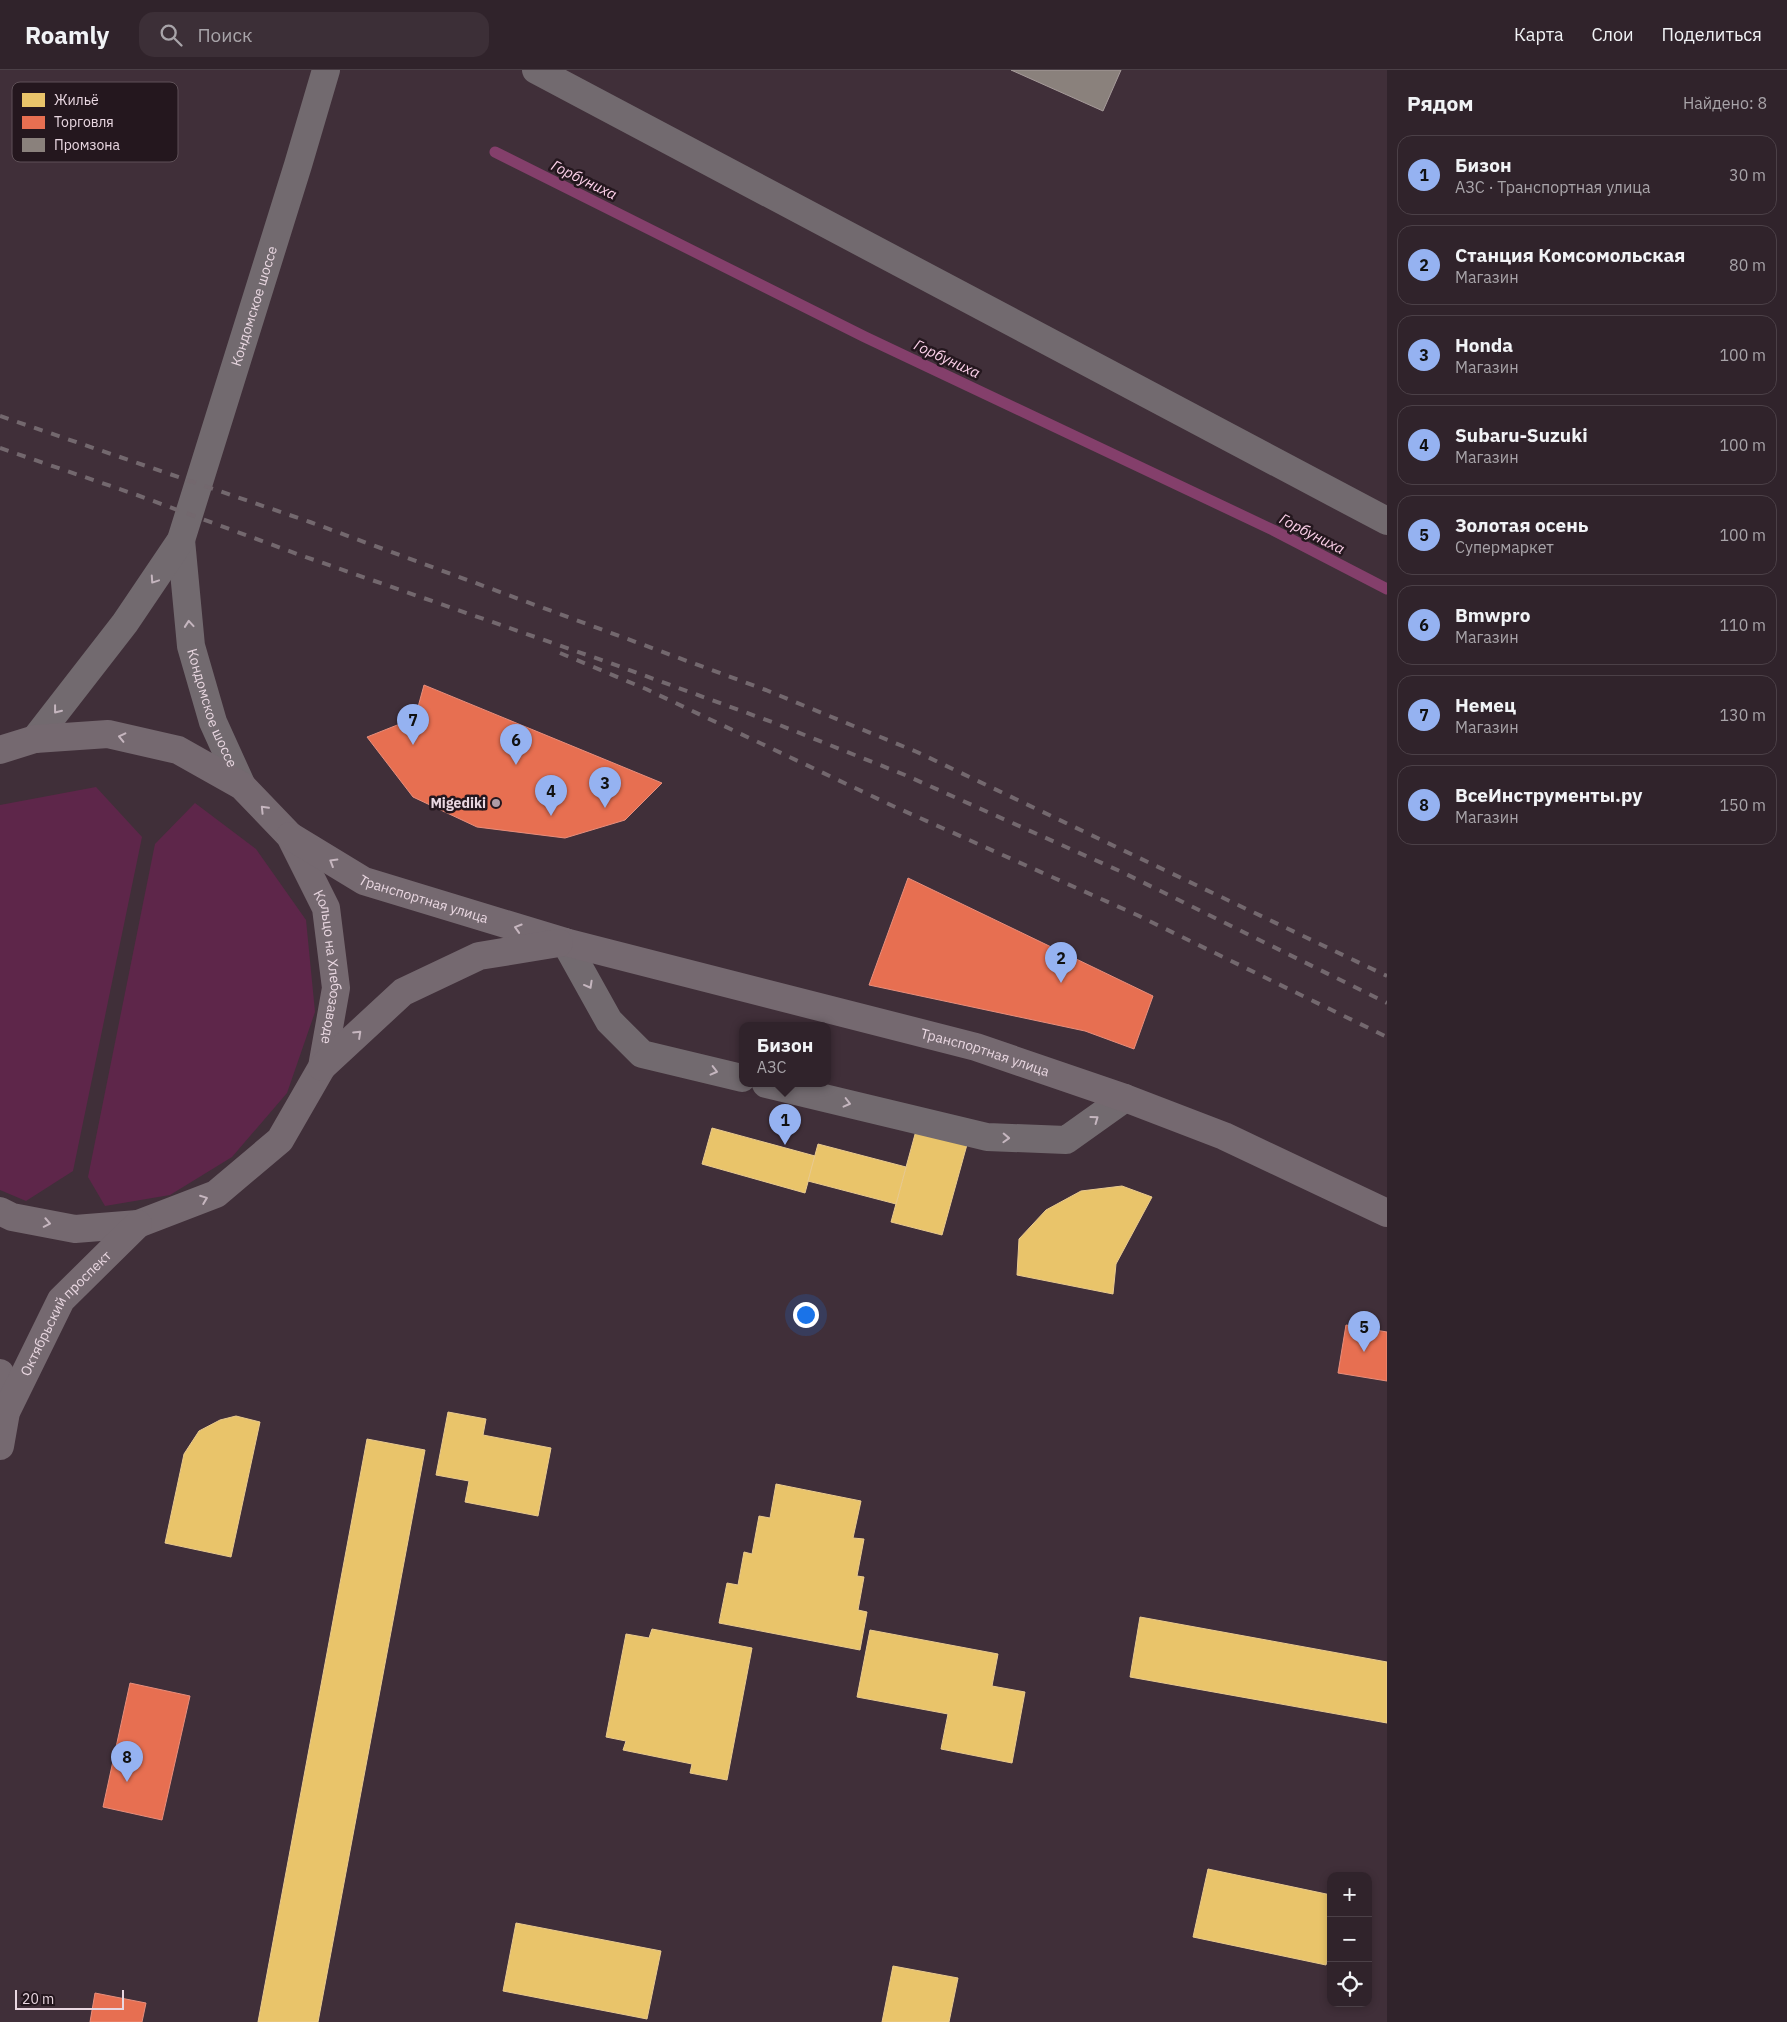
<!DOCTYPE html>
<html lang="ru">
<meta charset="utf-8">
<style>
body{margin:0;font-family:"IBM Plex Sans",sans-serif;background:#3c2f37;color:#f1f3f6}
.controls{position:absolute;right:15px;bottom:15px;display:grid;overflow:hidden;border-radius:10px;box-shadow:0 2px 8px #0003}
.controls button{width:45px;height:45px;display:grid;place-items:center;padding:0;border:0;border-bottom:1px solid #4b4047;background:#30232b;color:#f1f3f6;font:25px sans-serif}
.scale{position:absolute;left:15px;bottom:12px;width:109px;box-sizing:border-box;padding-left:5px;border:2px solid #e9d7e1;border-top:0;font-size:14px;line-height:18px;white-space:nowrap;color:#e9d7e1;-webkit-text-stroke:4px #24171e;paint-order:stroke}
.you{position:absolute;left:805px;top:1244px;width:18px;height:18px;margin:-12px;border:4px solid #fff;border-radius:50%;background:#1a73e8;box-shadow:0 0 0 8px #1a73e833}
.badge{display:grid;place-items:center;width:32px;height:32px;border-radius:50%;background:#95b2f1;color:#111;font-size:16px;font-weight:700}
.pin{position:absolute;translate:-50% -41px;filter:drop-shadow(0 1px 2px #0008)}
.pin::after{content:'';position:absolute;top:26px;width:18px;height:15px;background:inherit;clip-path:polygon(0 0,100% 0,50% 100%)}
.popup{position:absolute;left:739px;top:952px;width:92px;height:65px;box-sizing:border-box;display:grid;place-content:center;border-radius:10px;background:#30232b;filter:drop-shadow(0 1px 4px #0005);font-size:16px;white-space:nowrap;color:#a8a4a9}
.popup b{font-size:19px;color:#f1f3f6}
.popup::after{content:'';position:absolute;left:50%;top:100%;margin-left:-10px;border:10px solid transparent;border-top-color:#30232b}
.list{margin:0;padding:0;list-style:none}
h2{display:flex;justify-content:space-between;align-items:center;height:65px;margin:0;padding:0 20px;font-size:21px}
h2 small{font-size:16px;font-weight:400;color:#a8a4a9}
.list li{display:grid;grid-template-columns:32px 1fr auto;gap:15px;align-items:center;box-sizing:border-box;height:80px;margin:0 10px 10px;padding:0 10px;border:1px solid #4b4047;border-radius:15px}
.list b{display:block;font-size:19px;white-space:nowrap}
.list p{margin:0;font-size:16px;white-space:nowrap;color:#a8a4a9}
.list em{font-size:16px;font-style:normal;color:#a8a4a9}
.icon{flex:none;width:28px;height:28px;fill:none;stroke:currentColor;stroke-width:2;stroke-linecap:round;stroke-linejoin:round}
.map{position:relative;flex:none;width:1387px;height:1952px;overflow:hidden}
header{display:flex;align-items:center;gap:30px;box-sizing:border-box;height:70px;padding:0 25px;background:#30232b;border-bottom:1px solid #4b4047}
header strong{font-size:24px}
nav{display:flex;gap:28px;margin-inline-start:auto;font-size:18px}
.search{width:350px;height:45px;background:#3c2f37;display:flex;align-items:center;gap:12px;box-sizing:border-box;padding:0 18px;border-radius:15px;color:#a8a4a9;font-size:19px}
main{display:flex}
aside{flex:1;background:#30232b}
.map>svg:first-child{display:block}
.green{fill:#5e264a}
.homes{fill:#e9c46a;stroke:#e9ca8e}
.shops{fill:#e76f51;stroke:#e88e7c}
.industry{fill:#8a817c;stroke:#a69b9a}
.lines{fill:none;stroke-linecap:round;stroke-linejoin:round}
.stream{stroke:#843f6b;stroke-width:11}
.minor{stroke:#726a6f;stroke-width:28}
.major{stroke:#756970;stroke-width:28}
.rail{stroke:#73686e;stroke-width:4;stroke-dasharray:9 9;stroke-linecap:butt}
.oneway{stroke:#c5b6bf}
.oneway2{stroke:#c6b6bf}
.poi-dot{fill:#ae9ca6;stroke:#24171e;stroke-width:2}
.labels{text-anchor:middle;stroke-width:5;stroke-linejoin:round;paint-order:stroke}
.street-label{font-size:14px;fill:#e9d7e1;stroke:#24171e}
.poi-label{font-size:14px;font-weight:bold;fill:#e9d7e1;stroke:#24171e;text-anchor:end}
.water-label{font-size:15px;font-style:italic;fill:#fdd1ea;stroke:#24171e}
.key{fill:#24171e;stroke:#5f5158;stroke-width:1}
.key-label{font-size:14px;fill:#e9d7e1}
</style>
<header>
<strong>Roamly</strong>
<div class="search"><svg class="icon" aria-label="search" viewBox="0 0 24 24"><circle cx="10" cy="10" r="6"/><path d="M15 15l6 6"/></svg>Поиск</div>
<nav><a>Карта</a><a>Слои</a><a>Поделиться</a></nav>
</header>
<main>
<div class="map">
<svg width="1387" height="1952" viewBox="0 0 1387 1952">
<rect width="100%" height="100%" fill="#402f39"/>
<g class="green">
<path d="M96 717 142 767 73 1101 26 1131 0 1120V735Z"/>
<path d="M195 733 256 779 306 850 315 942 287 1023 232 1087 170 1125 105 1136 88 1107 155 774Z"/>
</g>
<g class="homes">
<path d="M917 1057 968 1071 942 1165 891 1152Z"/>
<path d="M712 1058 815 1086 805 1123 702 1094Z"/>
<path d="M818 1074 906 1097 896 1134 808 1111Z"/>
<path d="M1122 1116 1152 1127 1116 1194 1113 1224 1017 1205 1019 1169 1046 1140 1081 1121Z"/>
<path d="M448 1342 486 1349 483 1365 551 1378 538 1446 465 1432 469 1411 436 1405Z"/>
<path d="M236 1346 260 1352 231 1487 165 1473 184 1384 199 1361 220 1350Z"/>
<path d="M367 1369 425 1380 318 1952H258Z"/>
<path d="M776 1414 861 1431 853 1468 864 1469 857 1506 864 1507 858 1540 867 1542 860 1580 719 1553 727 1513 738 1515 744 1482 752 1484 759 1446 770 1448Z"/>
<path d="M1140 1547 1387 1592V1653L1130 1607Z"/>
<path d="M652 1559 752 1578 727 1710 690 1703 692 1694 623 1680 626 1671 606 1667 626 1564 649 1568Z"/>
<path d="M870 1560 998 1584 992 1616 1025 1622 1012 1693 941 1679 948 1644 857 1627Z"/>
<path d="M1208 1799 1331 1825V1875L1326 1895 1193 1867Z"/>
<path d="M516 1853 661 1881 647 1949 503 1921Z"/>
<path d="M893 1896 958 1908 949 1952H882Z"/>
</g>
<g class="shops">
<path d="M424 615 662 713 625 750 565 768 477 757 413 727 367 667 415 648Z"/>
<path d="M908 808 1153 926 1134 979 1085 961 869 915Z"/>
<path d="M1346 1255 1387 1262V1311L1338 1303Z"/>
<path d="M130 1613 190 1626 162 1750 103 1737Z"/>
<path d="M95 1923 146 1933 142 1952H90Z"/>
</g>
<path class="industry" d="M1011 0H1121L1103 41Z"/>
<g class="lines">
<path class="stream" d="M495 82 865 267 1273 460 1387 519"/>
<g class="minor">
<path d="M536 0 1387 451"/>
<path id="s1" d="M181 470 191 576 213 652 242 716"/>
<path id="s2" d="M35 669 125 553 181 470 298 95 326 0"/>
<path d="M565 872 609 951 642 984 742 1008"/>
<path d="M766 1014 987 1067 1066 1070 1125 1028"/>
</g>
<g class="major">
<path id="s3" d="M0 680 35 669 108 664 178 680 242 716 290 766 326 838 336 918 322 997 280 1070 216 1124 138 1154 75 1159 12 1147 0 1141"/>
<path id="s4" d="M290 766 364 811 565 872 976 977 1125 1028 1224 1066 1387 1143"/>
<path d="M322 997 403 922 479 886 559 873"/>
<path d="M0 1303 6 1342"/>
<path id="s5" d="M0 1376 6 1342 61 1230 138 1154"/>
</g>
<g class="rail">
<path d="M0 346 310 452 766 620 917 682 1387 906"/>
<path d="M0 378 137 425 300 485 610 593 772 652 905 705 1122 802 1387 933"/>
<path d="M560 583 646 619 893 736 1137 845 1387 967"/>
</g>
</g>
<defs><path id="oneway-chevron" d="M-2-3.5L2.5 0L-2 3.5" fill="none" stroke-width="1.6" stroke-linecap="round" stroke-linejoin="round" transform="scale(1.25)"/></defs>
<g class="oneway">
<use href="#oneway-chevron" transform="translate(154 510) rotate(124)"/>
<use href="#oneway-chevron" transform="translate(189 554) rotate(-95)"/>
<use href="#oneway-chevron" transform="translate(57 640) rotate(128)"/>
<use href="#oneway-chevron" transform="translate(589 915) rotate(61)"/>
<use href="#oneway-chevron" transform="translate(714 1001) rotate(14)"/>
<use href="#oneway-chevron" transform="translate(847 1033) rotate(14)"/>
<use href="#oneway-chevron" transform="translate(1095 1049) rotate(-36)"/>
<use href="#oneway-chevron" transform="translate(1006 1068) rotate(2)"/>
</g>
<g class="oneway2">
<use href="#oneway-chevron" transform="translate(122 667) rotate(-167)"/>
<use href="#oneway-chevron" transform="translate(264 739) rotate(-134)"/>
<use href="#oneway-chevron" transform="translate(333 792) rotate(-149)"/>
<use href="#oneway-chevron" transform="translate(518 858) rotate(-163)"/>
<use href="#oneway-chevron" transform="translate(358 964) rotate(-43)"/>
<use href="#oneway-chevron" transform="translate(204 1129) rotate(-21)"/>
<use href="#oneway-chevron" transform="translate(47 1153) rotate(11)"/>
</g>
<circle class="poi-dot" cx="496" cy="733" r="5"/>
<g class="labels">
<g class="street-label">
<text dy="5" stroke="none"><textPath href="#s2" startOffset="492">Кондомское шоссе</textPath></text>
<text dy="5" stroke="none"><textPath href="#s1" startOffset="172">Кондомское шоссе</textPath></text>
<text dy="5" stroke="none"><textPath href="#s4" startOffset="149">Транспортная улица</textPath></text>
<text dy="5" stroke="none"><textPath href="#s3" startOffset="464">Кольцо на Хлебозаводе</textPath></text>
<text dy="5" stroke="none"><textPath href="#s4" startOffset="731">Транспортная улица</textPath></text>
<text dy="5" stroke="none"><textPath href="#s5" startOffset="151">Октябрьский проспект</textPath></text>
</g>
<g class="poi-label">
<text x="486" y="738">Migediki</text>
</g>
<g class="water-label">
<text transform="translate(584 110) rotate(26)" y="5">Горбуниха</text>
<text transform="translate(947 289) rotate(25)" y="5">Горбуниха</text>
<text transform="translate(1312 464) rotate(27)" y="5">Горбуниха</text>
</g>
</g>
<rect x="12" y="12" width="166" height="80" rx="8" class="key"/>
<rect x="22" y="23" width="23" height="14" fill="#e9c46a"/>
<rect x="22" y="46" width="23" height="13" fill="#e76f51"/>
<rect x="22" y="68" width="23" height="14" fill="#8a817c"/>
<g class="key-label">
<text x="54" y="35">Жильё</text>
<text x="54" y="57">Торговля</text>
<text x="54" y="80">Промзона</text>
</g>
</svg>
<div class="controls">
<button>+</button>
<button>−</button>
<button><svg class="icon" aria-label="locate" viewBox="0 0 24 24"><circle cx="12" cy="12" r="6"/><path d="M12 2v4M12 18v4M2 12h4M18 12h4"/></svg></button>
</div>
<div class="scale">20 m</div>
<div class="you"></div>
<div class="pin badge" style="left:785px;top:1075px">1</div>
<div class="popup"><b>Бизон</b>АЗС</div>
<div class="pin badge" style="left:1061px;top:913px">2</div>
<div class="pin badge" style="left:605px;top:738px">3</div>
<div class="pin badge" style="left:551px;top:746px">4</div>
<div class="pin badge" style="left:1364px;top:1282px">5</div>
<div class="pin badge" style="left:516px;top:695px">6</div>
<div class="pin badge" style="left:413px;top:675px">7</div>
<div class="pin badge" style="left:127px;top:1712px">8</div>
</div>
<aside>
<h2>Рядом<small>Найдено: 8</small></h2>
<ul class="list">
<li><span class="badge">1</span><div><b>Бизон</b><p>АЗС · Транспортная улица</p></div><em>30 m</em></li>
<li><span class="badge">2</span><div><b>Станция Комсомольская</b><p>Магазин</p></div><em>80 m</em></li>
<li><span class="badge">3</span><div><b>Honda</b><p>Магазин</p></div><em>100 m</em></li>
<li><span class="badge">4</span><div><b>Subaru-Suzuki</b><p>Магазин</p></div><em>100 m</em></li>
<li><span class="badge">5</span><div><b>Золотая осень</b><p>Супермаркет</p></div><em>100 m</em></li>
<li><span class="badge">6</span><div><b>Bmwpro</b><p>Магазин</p></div><em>110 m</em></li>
<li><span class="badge">7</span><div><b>Немец</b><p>Магазин</p></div><em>130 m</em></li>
<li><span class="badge">8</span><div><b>ВсеИнструменты.ру</b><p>Магазин</p></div><em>150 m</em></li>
</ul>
</aside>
</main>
